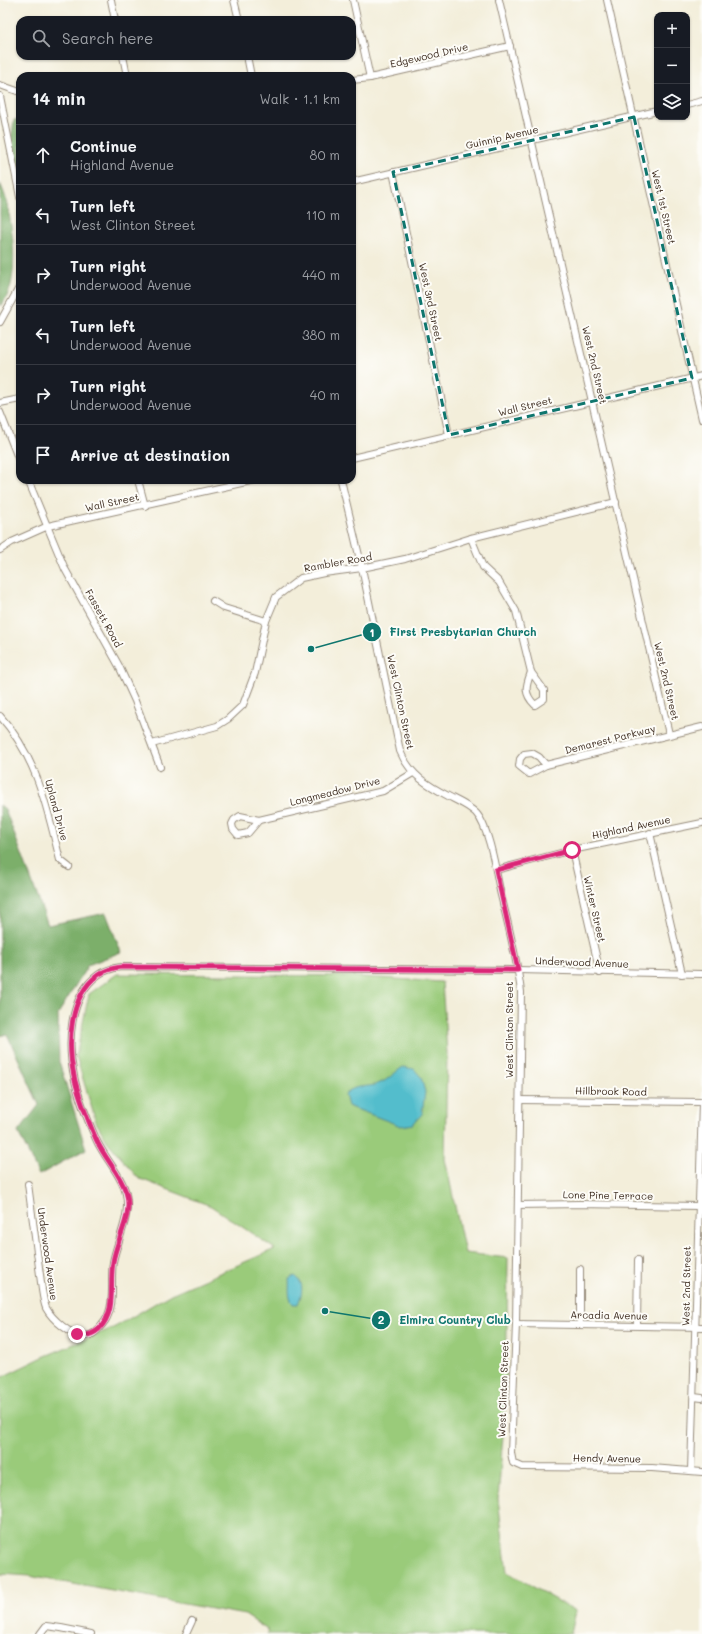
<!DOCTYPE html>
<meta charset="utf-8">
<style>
body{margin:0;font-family:Mali,sans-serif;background:#20242c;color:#f1f3f6}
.controls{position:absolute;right:12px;top:12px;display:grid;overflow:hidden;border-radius:8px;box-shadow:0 1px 3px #0004}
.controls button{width:36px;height:36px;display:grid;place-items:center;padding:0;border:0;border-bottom:1px solid #363941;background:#171b24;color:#f1f3f6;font:20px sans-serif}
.stop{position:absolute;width:12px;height:12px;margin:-9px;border:3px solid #db2777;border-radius:50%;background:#fff}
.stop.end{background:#db2777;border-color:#fff;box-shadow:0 1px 4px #0008}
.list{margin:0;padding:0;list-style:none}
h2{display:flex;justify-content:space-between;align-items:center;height:52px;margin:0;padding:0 16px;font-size:17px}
h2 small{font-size:13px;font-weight:400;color:#9ea1a6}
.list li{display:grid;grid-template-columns:26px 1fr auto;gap:12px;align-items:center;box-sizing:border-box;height:60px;padding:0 16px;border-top:1px solid #363941}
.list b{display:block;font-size:15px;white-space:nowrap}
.list p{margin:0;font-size:13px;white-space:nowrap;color:#9ea1a6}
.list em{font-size:13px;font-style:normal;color:#9ea1a6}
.icon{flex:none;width:22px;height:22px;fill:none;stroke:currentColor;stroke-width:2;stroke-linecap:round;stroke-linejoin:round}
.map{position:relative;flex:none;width:702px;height:1634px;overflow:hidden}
.search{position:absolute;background:#171b24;box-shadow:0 1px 3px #0004;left:16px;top:16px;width:340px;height:44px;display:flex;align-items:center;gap:10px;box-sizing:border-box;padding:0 14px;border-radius:12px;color:#9ea1a6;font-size:15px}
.panel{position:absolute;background:#171b24;box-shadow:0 1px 3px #0004;left:16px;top:72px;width:340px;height:412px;border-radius:12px}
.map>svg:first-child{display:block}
.green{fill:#9acb7a;stroke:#6a7a4c}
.forest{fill:#7baf6a;stroke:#5b6c44}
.water{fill:#52bdcc;stroke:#467475}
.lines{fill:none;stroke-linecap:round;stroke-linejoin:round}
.minor-casing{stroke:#978c7c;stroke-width:8}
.minor{stroke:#fff;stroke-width:6}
.route{stroke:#db2777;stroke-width:5}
.marked{fill:none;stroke:#0f766e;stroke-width:3;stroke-dasharray:8 5;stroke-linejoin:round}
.labels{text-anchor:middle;stroke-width:4;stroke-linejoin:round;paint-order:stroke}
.street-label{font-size:10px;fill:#3b2a1e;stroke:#fdfcf7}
.leader{fill:none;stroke:#0f766e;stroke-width:1.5}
.callout-dot{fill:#0f766e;stroke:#fdfcf7;stroke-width:1.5}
.mark-label{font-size:12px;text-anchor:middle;font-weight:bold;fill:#fff}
.callout-label{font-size:11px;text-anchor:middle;font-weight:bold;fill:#0f766e;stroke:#fdfcf7;stroke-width:4;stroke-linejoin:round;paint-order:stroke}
</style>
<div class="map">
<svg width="702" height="1634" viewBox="0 0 702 1634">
<rect width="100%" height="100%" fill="#fdfcf7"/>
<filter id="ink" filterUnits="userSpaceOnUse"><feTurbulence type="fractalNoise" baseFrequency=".025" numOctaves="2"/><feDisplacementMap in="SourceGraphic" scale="8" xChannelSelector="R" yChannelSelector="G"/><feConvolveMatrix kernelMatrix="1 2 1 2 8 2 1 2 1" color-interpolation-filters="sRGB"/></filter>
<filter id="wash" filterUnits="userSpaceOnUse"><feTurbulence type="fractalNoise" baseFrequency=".012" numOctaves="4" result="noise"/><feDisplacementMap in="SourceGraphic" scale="16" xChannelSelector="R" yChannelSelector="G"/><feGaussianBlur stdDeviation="0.9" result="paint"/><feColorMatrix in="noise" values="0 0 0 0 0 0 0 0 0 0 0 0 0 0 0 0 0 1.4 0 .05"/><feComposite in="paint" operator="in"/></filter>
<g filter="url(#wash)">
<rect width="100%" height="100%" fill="#f3eeda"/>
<path class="green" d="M117 974 348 976 442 982 447 1053 445 1159 465 1253 508 1258 506 1398 498 1499 507 1572 576 1611 571 1634H267L269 1631 245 1615 29 1576 0 1574V1378L43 1357 115 1327 171 1294 275 1249 211 1206 138 1178 107 1141 96 1122 76 1056 89 994Z"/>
<g class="forest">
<path d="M20 119V187L11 140 14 120Z"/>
<path d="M0 183C3 190 6 197 7 204 13 230 21 286 0 306Z"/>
<path d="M0 805 5 809 48 925 106 913 121 952 88 965 58 1014 59 1062 86 1149 39 1175 18 1132 39 1105 7 1034 0 1036Z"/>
</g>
<g class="water">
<path d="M403 1067 414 1069 421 1077 425 1092 422 1114 413 1124 401 1126 348 1106 345 1095C354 1083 368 1089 380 1083 388 1080 395 1072 403 1067Z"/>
<path d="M295 1276C305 1283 302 1294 298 1304H293C287 1296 290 1288 289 1279Z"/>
</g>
</g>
<g filter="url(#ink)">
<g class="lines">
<g class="minor-casing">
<g id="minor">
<path d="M111 0 115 20"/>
<path d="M234 0 239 20"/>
<path d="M353 0 370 78"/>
<path d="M499 0 669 734"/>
<path d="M607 0 702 419"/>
<path d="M123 56 127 76"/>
<path d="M247 56 251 76"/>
<path d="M352 80 370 78 510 46"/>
<path d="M0 85 20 92"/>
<path d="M0 96 20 197"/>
<path d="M687 105 702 101"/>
<path d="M393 172 449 435"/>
<path d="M352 182 657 111"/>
<path d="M0 322 20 286"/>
<path d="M0 403 20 399"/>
<path d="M0 412 20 463"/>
<path d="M352 458 702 376"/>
<path d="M28 480 65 569 119 666 135 701 160 767"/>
<path d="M138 480 145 506"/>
<path d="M341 480 362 568 400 751C410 775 427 785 450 797 458 801 469 806 476 813 489 827 496 871 500 891 508 924 517 958 521 992L516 1324 511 1453 513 1463 522 1467 652 1468 702 1472"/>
<path d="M471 538 483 567 499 582 516 611 531 672"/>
<path d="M0 550 12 542 48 526 255 480"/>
<path d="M213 601 224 608 266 621"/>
<path d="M531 672 544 690V699L535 705C523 693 526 686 531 672Z"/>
<path d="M0 716C37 757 47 808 60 860L69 867"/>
<path d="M152 744 217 726 228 719 243 705 255 673 266 621 276 597 301 578 324 573 362 568 405 559 471 538 616 502"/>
<path d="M532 753 539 757 546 765 529 774 519 766 520 759 524 754Z"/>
<path d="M546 765 702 727"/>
<path d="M240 816 259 820 248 833 238 835 233 829 232 824 234 820Z"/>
<path d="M259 820 383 791 413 773"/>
<path d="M650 833 682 974"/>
<path d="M572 850 600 973"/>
<path d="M496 870 572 850 702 823"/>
<path d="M520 1100 702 1102"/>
<path d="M28 1184 42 1290C43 1296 44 1303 46 1308 52 1319 71 1336 84 1336 93 1337 100 1328 105 1321 116 1304 110 1281 113 1262 117 1240 131 1217 126 1194 123 1177 103 1156 96 1139 87 1118 78 1097 74 1076 67 1044 69 996 98 975 105 970 113 968 121 967L518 970 702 974"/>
<path d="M518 1205 580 1204 698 1206"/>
<path d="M516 1324 702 1327"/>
<path d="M580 1325V1269"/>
<path d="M637 1325 638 1260"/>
<path d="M694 1397 702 1398"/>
<path d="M691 1471 702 1102"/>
<path d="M40 1634 46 1626 61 1628 91 1634"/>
<path d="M186 1634 192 1621"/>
</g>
</g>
<use href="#minor" class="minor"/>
</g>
</g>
<g class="lines" filter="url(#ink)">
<path class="route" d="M77 1334C85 1337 92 1335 99 1329 117 1311 109 1285 113 1262 116 1240 134 1214 126 1192 120 1173 104 1158 96 1139 88 1120 78 1096 74 1076 67 1044 69 996 98 975 105 970 113 968 121 967L518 970 496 870 572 850"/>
</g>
<path class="marked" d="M634 117 692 378 449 435 393 172Z"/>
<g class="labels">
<g class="street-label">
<text transform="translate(429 55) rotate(-13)" y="4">Edgewood Drive</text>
<text transform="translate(502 137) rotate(-13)" y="4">Guinnip Avenue</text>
<text transform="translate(664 207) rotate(77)" y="4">West 1st Street</text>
<text transform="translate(431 302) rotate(78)" y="4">West 3rd Street</text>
<text transform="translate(595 365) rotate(77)" y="4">West 2nd Street</text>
<text transform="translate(525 406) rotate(-14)" y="4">Wall Street</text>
<text transform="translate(112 502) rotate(-12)" y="4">Wall Street</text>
<text transform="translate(338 562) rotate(-10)" y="4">Rambler Road</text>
<text transform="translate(104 618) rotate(61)" y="4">Fassett Road</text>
<text transform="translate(667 681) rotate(77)" y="4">West 2nd Street</text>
<text transform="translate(401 702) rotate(78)" y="4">West Clinton Street</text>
<text transform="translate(610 739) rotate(-14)" y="4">Demarest Parkway</text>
<text transform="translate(335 791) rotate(-14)" y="4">Longmeadow Drive</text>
<text transform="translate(57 810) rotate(75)" y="4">Upland Drive</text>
<text transform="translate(631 827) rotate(-12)" y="4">Highland Avenue</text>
<text transform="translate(595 909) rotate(77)" y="4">Winter Street</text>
<text transform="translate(582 962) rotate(2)" y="4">Underwood Avenue</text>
<text transform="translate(509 1030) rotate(-90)" y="4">West Clinton Street</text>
<text transform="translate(611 1091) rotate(1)" y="4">Hillbrook Road</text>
<text transform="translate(608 1195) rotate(1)" y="4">Lone Pine Terrace</text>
<text transform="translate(48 1254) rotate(82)" y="4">Underwood Avenue</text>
<text transform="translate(686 1286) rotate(-89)" y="4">West 2nd Street</text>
<text transform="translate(609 1315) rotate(1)" y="4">Arcadia Avenue</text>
<text transform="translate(503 1389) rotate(-88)" y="4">West Clinton Street</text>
<text transform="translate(607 1458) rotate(1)" y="4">Hendy Avenue</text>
</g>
</g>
<path class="leader" d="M311 649L372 632M325 1311L381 1320"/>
<g class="callout-dot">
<circle cx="311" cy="649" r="4"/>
<circle cx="325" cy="1311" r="4"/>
<circle cx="372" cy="632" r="10"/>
<circle cx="381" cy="1320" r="10"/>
</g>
<g class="mark-label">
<text x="372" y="637">1</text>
<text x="381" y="1324">2</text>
</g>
<g class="callout-label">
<text x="463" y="636">First Presbytarian Church</text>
<text x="455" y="1324">Elmira Country Club</text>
</g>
</svg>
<div class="controls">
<button>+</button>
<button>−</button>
<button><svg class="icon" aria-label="layers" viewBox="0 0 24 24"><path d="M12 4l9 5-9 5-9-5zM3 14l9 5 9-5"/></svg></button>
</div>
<div class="stop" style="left:572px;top:850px"></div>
<div class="stop end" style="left:77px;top:1334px"></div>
<div class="search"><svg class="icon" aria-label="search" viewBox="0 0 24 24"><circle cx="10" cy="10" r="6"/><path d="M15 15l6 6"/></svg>Search here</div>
<section class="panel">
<h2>14 min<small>Walk · 1.1 km</small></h2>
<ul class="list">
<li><svg class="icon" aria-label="ahead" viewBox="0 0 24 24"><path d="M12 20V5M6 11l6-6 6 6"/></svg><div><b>Continue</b><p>Highland Avenue</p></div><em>80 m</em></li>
<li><svg class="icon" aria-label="left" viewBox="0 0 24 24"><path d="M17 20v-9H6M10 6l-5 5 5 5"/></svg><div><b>Turn left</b><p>West Clinton Street</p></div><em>110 m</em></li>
<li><svg class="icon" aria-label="right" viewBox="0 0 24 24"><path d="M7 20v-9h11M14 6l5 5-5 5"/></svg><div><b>Turn right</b><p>Underwood Avenue</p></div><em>440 m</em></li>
<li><svg class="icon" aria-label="left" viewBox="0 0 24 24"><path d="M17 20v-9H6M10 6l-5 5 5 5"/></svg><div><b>Turn left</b><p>Underwood Avenue</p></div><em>380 m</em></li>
<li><svg class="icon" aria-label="right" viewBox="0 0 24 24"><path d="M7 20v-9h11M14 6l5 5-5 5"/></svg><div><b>Turn right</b><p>Underwood Avenue</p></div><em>40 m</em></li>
<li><svg class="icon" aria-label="arrive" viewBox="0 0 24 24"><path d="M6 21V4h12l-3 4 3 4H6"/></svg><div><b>Arrive at destination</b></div></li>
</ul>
</section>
</div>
